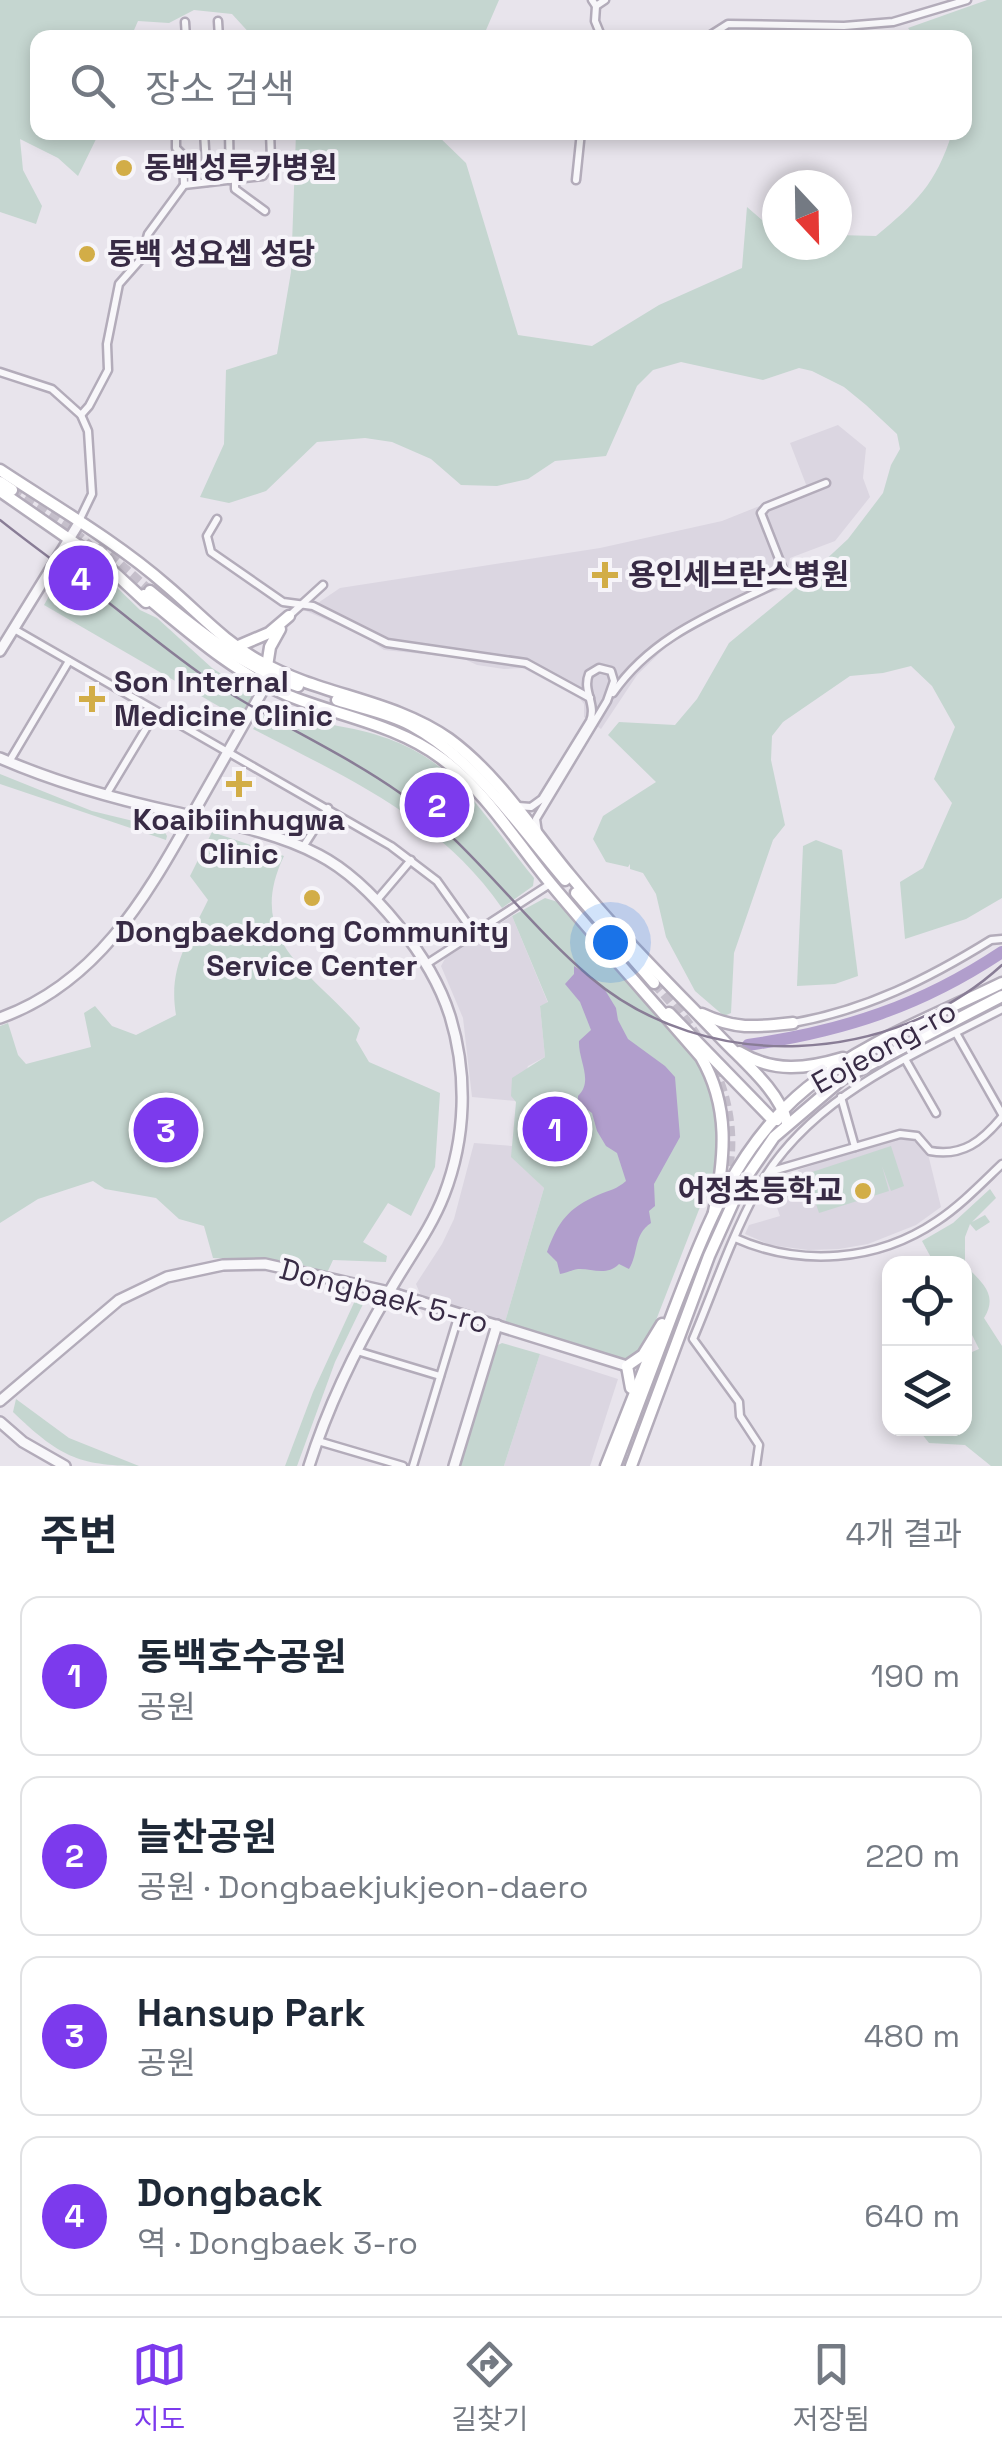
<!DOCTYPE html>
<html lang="ko">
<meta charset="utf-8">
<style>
body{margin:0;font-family:"Space Grotesk","Noto Sans KR",sans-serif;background:#f6f6f7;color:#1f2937}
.controls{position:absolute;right:30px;bottom:30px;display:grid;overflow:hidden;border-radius:20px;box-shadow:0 5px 15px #0003}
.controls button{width:90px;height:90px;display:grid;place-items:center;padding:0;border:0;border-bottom:2px solid #e0e1e3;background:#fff;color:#1f2937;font:50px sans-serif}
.compass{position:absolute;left:762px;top:170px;width:90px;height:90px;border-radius:50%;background:#fff;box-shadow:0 5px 15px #0003;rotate:158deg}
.you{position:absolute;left:610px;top:942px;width:35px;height:35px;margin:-25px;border:8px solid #fff;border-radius:50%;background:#1a73e8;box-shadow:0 0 0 15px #1a73e833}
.badge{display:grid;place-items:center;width:65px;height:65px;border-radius:50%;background:#7c3aed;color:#fff;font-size:32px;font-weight:700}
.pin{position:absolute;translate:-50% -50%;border:5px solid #fff;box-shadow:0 2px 10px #0006}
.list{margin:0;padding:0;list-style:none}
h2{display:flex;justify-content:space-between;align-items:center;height:130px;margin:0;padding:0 40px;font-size:42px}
h2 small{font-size:32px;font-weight:400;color:#747a83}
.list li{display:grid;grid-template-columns:65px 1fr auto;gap:30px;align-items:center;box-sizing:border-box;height:160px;margin:0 20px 20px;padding:0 20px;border:2px solid #e0e1e3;border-radius:20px}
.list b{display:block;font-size:38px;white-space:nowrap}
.list p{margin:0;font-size:32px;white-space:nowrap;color:#747a83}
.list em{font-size:32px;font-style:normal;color:#747a83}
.icon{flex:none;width:55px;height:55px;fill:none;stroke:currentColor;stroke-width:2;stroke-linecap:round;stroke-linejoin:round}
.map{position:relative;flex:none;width:1002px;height:1466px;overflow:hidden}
.search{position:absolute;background:#fff;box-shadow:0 5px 15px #0003;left:30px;right:30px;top:30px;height:110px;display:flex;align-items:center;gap:25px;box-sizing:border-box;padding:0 35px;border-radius:20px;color:#747a83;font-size:38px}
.sheet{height:850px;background:#fff}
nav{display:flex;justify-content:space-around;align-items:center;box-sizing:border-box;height:140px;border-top:2px solid #e0e1e3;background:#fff;font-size:28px;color:#747a83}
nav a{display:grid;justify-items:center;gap:5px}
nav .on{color:#7c3aed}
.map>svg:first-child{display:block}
.built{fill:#dbd6e1}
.green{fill:#c5d6d0}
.water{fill:#b19ecc}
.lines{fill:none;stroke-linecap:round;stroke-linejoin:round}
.river{stroke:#b19ecc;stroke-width:12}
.secondary-tunnel{stroke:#c5bfcb;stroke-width:10;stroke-dasharray:10 5;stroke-linecap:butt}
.minor-casing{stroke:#b3acba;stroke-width:11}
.tertiary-casing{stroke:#b3acba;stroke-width:14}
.secondary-casing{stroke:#b3acba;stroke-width:15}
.minor{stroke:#f8f7fa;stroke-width:6}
.tertiary{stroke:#f8f7fa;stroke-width:9}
.secondary{stroke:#fff;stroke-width:10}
.tram{stroke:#897d96;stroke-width:2.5}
.poi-dot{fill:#d2ad47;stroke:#f6f4f9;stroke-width:4}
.labels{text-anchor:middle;stroke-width:8;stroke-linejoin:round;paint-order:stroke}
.poi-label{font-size:30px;font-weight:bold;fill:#382b45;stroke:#f6f4f9;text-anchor:start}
.street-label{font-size:30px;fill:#382b45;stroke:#f6f4f9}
</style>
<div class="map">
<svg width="1002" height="1466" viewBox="0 0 1002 1466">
<rect width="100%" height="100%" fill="#e8e4ec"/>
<g class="built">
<path d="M838 425 866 448 863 478 870 497 835 541 790 558 786 582 781 589 747 600 671 642 637 675 601 729 584 717V704L580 699 523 668 504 669 477 665 462 658 384 650 364 636 306 611 340 588 600 548 722 521 807 487 790 443Z"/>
<path d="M512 916 548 1003 540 1006 545 1057 528 1066 516 1101 472 1097 463 1018 441 966 446 957Z"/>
<path d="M899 1137 914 1138 928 1154 941 1207 916 1225 868 1244 839 1249 808 1250 770 1245 745 1234 749 1225 780 1216 773 1196 803 1187 798 1170Z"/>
<path d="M474 1143 512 1146V1157L544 1188 505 1322 421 1296 416 1284 442 1244 454 1219Z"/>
<path d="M540 1354 618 1379 590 1466H504Z"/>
</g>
<g class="green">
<path d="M0 0H499L483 37H253L232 14 194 10 169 23 138 21 131 37 38 38V132L99 133 78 176 58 158 20 139 23 170 42 206 36 224 0 212Z"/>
<path d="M987 0H1002V898L966 919 905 939 900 882 923 868 952 803 934 779 955 727 932 686 911 666 883 673 850 676 783 722 772 736 771 760 785 825 773 840 734 953 731 1013 724 1016 695 991 666 937 656 894 643 873 630 869V864L628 867 606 862 593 839 603 816 656 782 608 735 619 722 675 725 697 699 729 643 792 591 848 539 883 493 891 465 900 449 897 434 866 405 844 387 812 371 799 368 763 380 681 362 653 370 637 386 606 456 555 461 528 479 497 486 461 485 431 459 392 442 365 438 317 442 266 491 229 503 200 497 224 444 226 370 277 354 291 272 296 133H435L466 163 518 335 592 346 659 305 742 268 747 207 777 233V245H791L805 257 817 245H837V235L876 236C916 203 936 184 952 133L964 132V38L915 37 908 28Z"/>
<path d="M78 556 103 574 140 610 157 618 212 668 248 691 252 696 239 718 44 605 70 559Z"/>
<path d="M271 705C294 709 315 722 338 726 450 745 469 798 534 878L533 886 502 908C440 818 347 778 253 729Z"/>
<path d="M0 774 92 811 162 828 167 836 166 840 0 784Z"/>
<path d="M212 832 284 856C243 941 314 973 360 1028L356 1040 369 1062 440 1093 435 1167 411 1216 388 1203 363 1242 387 1256 386 1262 333 1260 327 1273 293 1262 213 1258 204 1226 179 1219 156 1198 105 1189 93 1181 38 1199 0 1223V1026L8 1023 18 1055 26 1064 91 1047 84 1013 95 1006 112 1026 136 1035 176 1015C168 967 188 942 208 900L190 876Z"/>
<path d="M816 840 842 850 858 976 835 984 797 986 803 846Z"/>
<path d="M545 898 558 902 682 1039 703 1066 715 1102 718 1137 714 1171 646 1346 631 1359H623L505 1322 544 1188 511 1157 516 1102 511 1096 512 1078 545 1057 540 1006 548 1002 512 916Z"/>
<path d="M891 1146 904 1186 891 1191 882 1166 889 1191 819 1213 806 1174Z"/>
<path d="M990 1189 996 1198 972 1222 985 1215 990 1222 976 1231 970 1224 965 1237V1265C981 1282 999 1294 984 1318L1002 1346V1466H991L965 1445 929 1443 918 1429 964 1428 965 1355 979 1349 965 1321 964 1264 934 1263 922 1241 953 1223Z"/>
<path d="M358 1294 364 1302 335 1362 297 1466H285L313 1392Z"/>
<path d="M502 1343 540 1354 504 1466H458L496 1346Z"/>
<path d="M16 1399 69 1438 139 1466C77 1466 58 1455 13 1412Z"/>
</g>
<path class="water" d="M574 966 593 978 605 990 616 1008 618 1020 628 1039 665 1066 675 1077 680 1137 654 1184 655 1206 649 1211 651 1223C633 1235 639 1253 629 1269L619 1264C606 1277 591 1268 578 1269 572 1270 566 1273 560 1274L557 1262 547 1252C558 1222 568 1208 598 1195 610 1190 617 1189 626 1181L617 1153 606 1146 597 1131 592 1113 578 1103V1096C594 1081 578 1060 579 1041L591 1030 580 1002 565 984 574 974Z"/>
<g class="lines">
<path class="river" d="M748 1045C844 1031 921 1006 1002 952"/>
<g class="secondary-tunnel">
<path d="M12 490 75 533 103 558"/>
<path d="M98 545 150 591"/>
<path d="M654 983C708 1039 746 1109 724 1188"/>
<path d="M623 1466 717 1214"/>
</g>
<g class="minor-casing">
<g id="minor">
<path d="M592 0 596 6 595 21 602 38"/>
<path d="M596 6 605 0"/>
<path d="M218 21 219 38"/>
<path d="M185 22 186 38"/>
<path d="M706 38 728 24 844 26 893 22 967 0"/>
<path d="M176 132V148L183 155 184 185"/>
<path d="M204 132 207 182"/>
<path d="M229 132 230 180"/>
<path d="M235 179V189L265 211"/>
<path d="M576 180 581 132"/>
<path d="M0 372 52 389 81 415 88 431 92 494 79 521"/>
<path d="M81 415 89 406 108 370 107 344 119 284 141 259 148 234 184 185 263 176 271 159 270 132"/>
<path d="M217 519 207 536 211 552 283 602 313 606 387 643 526 663 590 698"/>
<path d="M289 616 323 585"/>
<path d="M14 629 391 846 437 881 474 933"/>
<path d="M613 693C654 634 716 613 778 582L783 569 761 513 766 507 826 483"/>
<path d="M9 762 69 661"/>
<path d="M106 795 156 712"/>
<path d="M518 806 531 807 542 799 590 721C597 704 582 691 589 674L599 668 611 671 614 681 607 701 536 819 538 833"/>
<path d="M303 847 328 808"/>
<path d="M377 900 411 860"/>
<path d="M428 963 550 884"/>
<path d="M793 1023C866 1010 928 979 991 940L1002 939"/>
<path d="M956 1033 1002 1114"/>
<path d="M905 1059 936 1113"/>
<path d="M841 1097 855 1147"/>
<path d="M769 1172 900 1134 917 1136 930 1151C963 1157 982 1141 1002 1117"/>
<path d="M735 1238C800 1267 877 1262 937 1221 961 1205 981 1184 1002 1164"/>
<path d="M357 1351 440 1376"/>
<path d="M318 1441 403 1466"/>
<path d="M413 1466 459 1314"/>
<path d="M756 1466 759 1445 740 1416 739 1402 693 1339C714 1289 731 1238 757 1190 809 1096 912 1056 1002 1009"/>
</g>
</g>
<g class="tertiary-casing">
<g id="tertiary">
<path d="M0 651 79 523"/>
<path d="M0 758C55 782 115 799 174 812 222 823 274 831 319 855 350 871 376 898 398 925 421 953 439 981 450 1016 468 1075 466 1138 444 1195 430 1231 407 1260 388 1294 356 1348 328 1406 309 1466"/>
<path d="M0 1018C95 984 144 901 191 817 215 775 239 733 263 690"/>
<path d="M0 1401 119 1300 167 1277 223 1265 265 1264 389 1292 627 1366"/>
<path d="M0 1422 23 1442 65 1466"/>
<path d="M454 1466 497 1325"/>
</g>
</g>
<g class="secondary-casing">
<g id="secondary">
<path d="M0 470C56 507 117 542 167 586 199 613 224 642 261 662 321 696 392 699 449 739 498 775 531 828 569 874 617 933 671 986 723 1040 745 1063 780 1092 787 1123"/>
<path d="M0 482 12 490"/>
<path d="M0 491 105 564 146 602"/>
<path d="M150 591C196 629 241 666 298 686"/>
<path d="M144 595C189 632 233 672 287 695 338 716 396 724 441 758 486 791 516 842 551 884 600 943 651 999 701 1057 730 1107 725 1156 714 1212"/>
<path d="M236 647 269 633 289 616"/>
<path d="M267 666 270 647 280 629"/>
<path d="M337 700C361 708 389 713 411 725 476 761 518 825 565 880"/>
<path d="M576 893 654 983"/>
<path d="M669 1013 772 1119 777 1120"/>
<path d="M702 1014C736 1030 756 1027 793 1023"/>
<path d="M739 1052C774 1073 806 1069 843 1058"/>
<path d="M631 1388 627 1366 643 1355 662 1324"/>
<path d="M606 1466 657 1337"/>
<path d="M615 1466C634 1416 653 1366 672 1315 704 1232 735 1146 807 1088 863 1042 937 1015 1002 983"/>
<path d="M631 1466 709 1256 741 1185 774 1137 842 1079 1002 996"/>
</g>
</g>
<use href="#minor" class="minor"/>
<use href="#tertiary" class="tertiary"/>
<use href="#secondary" class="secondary"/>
<path class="tram" d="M0 520C30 544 61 566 91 589 133 621 173 656 217 685 276 724 342 752 400 793 472 845 523 920 590 977 706 1076 892 1066 1002 965"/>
</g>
<g class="poi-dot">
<circle cx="124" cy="168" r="10"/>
<circle cx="87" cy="254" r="10"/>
<path d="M600 560h10v10h10v10h-10v10h-10v-10h-10v-10h10z"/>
<path d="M87 684h10v10h10v10h-10v10h-10v-10h-10v-10h10z"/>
<path d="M234 769h10v10h10v10h-10v10h-10v-10h-10v-10h10z"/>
<circle cx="312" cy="898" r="10"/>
<circle cx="863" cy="1191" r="10"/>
</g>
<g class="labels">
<g class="poi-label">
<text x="144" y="178">동백성루카병원</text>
<text x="107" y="264">동백 성요셉 성당</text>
<text x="628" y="585">용인세브란스병원</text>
<text x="114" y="692">Son Internal<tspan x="114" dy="34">Medicine Clinic</tspan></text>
<text x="239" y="830" text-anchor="middle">Koaibiinhugwa<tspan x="239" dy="34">Clinic</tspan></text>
<text x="312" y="942" text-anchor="middle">Dongbaekdong Community<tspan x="312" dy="34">Service Center</tspan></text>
<text x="843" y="1201" text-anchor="end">어정초등학교</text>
</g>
<g class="street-label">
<text transform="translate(884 1047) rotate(-29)" y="10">Eojeong-ro</text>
<text transform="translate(384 1296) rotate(15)" y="10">Dongbaek 5-ro</text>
</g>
</g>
</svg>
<div class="controls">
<button><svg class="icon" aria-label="locate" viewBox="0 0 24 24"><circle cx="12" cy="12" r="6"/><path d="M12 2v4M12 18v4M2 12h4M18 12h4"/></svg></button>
<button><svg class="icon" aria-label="layers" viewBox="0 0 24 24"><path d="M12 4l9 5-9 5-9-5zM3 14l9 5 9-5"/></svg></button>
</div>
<svg class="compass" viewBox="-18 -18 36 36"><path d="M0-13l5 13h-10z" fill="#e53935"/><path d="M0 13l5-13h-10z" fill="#747a83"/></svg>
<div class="you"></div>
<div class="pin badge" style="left:555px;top:1129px">1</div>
<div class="pin badge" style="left:437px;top:805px">2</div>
<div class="pin badge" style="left:166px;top:1130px">3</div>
<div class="pin badge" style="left:81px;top:578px">4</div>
<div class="search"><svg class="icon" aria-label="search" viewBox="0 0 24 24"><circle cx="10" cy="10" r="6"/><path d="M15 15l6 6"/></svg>장소 검색</div>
</div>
<section class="sheet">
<h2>주변<small>4개 결과</small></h2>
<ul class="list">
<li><span class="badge">1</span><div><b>동백호수공원</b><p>공원</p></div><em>190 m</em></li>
<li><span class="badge">2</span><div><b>늘찬공원</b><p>공원 · Dongbaekjukjeon-daero</p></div><em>220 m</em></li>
<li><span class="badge">3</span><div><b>Hansup Park</b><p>공원</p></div><em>480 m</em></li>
<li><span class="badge">4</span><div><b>Dongback</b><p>역 · Dongbaek 3-ro</p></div><em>640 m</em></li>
</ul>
</section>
<nav>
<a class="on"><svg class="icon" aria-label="map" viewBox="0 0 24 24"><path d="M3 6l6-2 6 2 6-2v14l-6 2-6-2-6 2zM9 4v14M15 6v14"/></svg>지도</a>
<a><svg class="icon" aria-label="directions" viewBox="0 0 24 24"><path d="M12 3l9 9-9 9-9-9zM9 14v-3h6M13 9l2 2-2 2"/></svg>길찾기</a>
<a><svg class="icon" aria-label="saved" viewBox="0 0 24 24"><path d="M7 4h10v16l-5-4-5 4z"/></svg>저장됨</a>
</nav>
